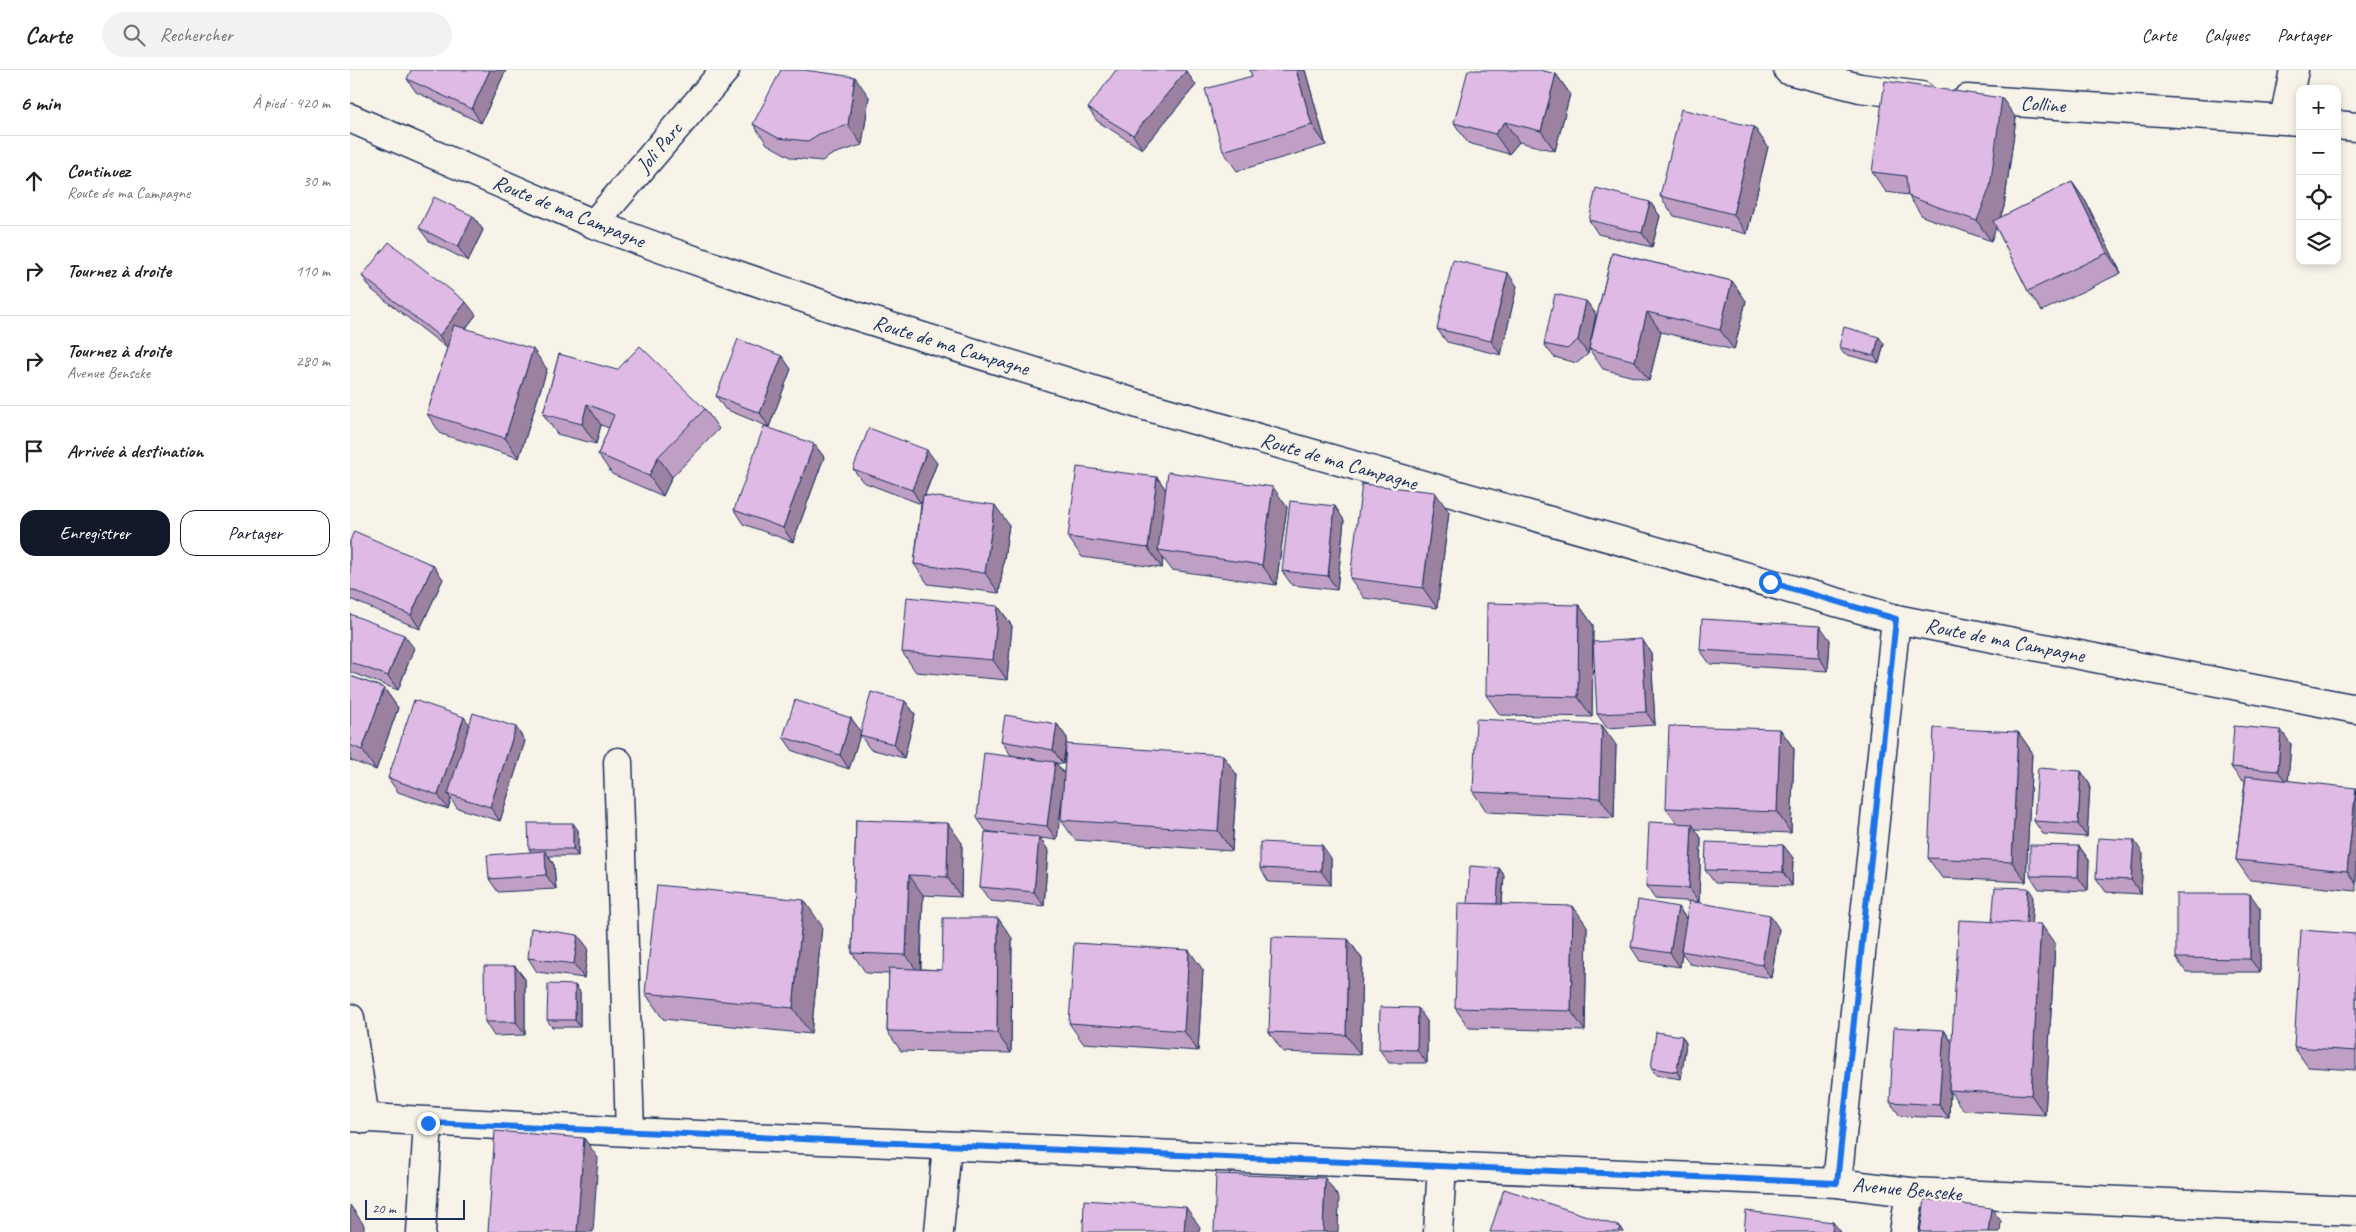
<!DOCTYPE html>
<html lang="fr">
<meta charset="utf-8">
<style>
body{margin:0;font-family:Caveat,sans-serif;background:#f2f2f2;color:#222}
.controls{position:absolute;right:15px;top:15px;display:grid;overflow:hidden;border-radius:10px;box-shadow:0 2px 8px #0003}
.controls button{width:45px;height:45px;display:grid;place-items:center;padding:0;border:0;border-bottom:1px solid #e0e0e0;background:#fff;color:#222;font:25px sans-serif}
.scale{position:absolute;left:15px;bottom:12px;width:100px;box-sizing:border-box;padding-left:5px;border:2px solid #1b2f5e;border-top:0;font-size:14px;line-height:18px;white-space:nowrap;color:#1b2f5e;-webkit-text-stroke:4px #f7f3e8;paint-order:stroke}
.stop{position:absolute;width:15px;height:15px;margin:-11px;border:4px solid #1a73e8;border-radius:50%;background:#fff}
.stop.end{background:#1a73e8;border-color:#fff;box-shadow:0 1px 5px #0008}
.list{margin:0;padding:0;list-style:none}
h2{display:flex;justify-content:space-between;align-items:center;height:65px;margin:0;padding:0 20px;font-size:21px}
h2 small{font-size:16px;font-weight:400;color:#767676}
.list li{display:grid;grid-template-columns:32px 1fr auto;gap:15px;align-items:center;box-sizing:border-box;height:90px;padding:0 20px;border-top:1px solid #e0e0e0}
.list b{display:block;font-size:19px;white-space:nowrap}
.list p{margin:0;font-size:16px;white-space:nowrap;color:#767676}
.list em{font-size:16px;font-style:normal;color:#767676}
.actions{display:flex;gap:10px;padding:15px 20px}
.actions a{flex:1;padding:11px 0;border:1px solid #111827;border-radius:15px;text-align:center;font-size:18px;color:#111827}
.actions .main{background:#111827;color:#fff}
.icon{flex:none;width:28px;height:28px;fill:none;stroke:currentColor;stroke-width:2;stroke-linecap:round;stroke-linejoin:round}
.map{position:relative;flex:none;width:2006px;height:1162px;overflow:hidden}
header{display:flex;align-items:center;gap:30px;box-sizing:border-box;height:70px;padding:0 25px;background:#fff;border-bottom:1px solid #e0e0e0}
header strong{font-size:24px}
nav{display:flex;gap:28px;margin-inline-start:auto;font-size:18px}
.search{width:350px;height:45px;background:#f2f2f2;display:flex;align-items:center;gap:12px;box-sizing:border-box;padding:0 18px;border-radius:28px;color:#767676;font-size:19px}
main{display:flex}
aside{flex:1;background:#fff}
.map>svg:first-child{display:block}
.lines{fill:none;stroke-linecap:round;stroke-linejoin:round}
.street-casing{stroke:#1b2f5e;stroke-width:31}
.secondary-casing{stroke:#1b2f5e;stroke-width:31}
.street{stroke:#f7f3e8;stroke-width:28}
.secondary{stroke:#f7f3e8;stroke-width:28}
.wall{fill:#bfa0c4;stroke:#1b2f5e;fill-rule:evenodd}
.shaded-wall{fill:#9b82a0;stroke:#1b2f5e}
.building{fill:#debae4;stroke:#1b2f5e}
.route{stroke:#1a73e8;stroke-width:6}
.labels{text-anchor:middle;stroke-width:5;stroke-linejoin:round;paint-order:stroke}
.street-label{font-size:21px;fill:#1b2f5e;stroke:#f7f3e8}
</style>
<header>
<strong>Carte</strong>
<div class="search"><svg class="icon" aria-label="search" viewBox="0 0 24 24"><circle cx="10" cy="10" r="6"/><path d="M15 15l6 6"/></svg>Rechercher</div>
<nav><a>Carte</a><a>Calques</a><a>Partager</a></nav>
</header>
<main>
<aside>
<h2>6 min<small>À pied · 420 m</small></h2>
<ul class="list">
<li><svg class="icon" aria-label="ahead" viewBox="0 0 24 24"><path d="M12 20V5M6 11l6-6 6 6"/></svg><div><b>Continuez</b><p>Route de ma Campagne</p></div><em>30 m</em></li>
<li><svg class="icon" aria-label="right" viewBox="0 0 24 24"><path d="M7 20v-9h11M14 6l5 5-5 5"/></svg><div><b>Tournez à droite</b></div><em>110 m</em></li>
<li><svg class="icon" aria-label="right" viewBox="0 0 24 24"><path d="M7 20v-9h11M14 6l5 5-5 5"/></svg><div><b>Tournez à droite</b><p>Avenue Benseke</p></div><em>280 m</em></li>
<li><svg class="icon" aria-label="arrive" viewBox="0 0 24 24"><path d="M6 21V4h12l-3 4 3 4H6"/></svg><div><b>Arrivée à destination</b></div></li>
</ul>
<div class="actions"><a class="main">Enregistrer</a><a>Partager</a></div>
</aside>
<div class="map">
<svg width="2006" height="1162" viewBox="0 0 2006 1162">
<rect width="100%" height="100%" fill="#f7f3e8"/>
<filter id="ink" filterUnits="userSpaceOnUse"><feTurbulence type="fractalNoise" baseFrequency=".02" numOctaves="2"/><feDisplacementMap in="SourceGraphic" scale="10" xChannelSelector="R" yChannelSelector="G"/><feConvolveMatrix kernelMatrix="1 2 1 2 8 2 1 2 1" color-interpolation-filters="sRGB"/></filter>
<g filter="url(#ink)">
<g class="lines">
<g class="street-casing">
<g id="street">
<path d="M1438 0 1510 18 1571 26"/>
<path d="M1617 29 1950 51"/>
<path d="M0 48 244 154 321 182 503 245 788 334 1546 549 2006 639"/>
<path d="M1934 49 1944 0"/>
<path d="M1987 55 2006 57"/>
<path d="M244 154 375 0"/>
<path d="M268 692 280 1062"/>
<path d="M0 948 15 1049"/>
<path d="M1487 1113 1546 549"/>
<path d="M71 1162 78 1053"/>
<path d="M589 1162 597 1076"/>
<path d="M1088 1162 1092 1096"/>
<path d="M1554 1162 1560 1122"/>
</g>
</g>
<g class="secondary-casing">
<path id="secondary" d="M0 1047 280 1062 1487 1113 1560 1122 2006 1141"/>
</g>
<use href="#street" class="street"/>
<use href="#secondary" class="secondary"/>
</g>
<g class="wall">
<path d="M156 0 131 53 66 22 57 9Z"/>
<path d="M900 0H955L976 75 887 101 873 81 902 6Z"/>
<path d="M836 1 846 15 792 79 747 51 738 38Z"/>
<path d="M1206 4 1220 24 1205 81 1169 72 1159 84 1118 73 1104 53Z"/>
<path d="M519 27 512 75 483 84 472 91 442 88 417 74 403 54Z"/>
<path d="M1666 48 1654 137 1650 148 1722 112 1736 132 1771 203 1692 241 1678 221 1646 157 1641 171 1572 146 1558 125 1536 122 1522 102Z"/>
<path d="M1404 57 1418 77 1397 164 1324 146 1310 126Z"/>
<path d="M1300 132 1310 146 1302 177 1248 164 1239 150Z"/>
<path d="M123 146 133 160 118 191 79 171 69 158Z"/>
<path d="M1262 183 1382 211 1396 231 1384 280 1311 262 1299 311 1253 299 1239 279Z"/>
<path d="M12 206 126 245 116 258 197 299 169 388 91 364 77 344 97 278 22 220Z"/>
<path d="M1167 216 1151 285 1097 272 1087 259Z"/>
<path d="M1236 231 1246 244 1238 284 1227 293 1204 287 1194 274Z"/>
<path d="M1534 274 1529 293 1494 284 1489 277Z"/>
<path d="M209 284 355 339 369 359 322 407 313 426 262 404 248 384 259 358 251 355 246 374 207 364 193 344Z"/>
<path d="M441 299 419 357 375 339 366 326Z"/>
<path d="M464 374 474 387 443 472 393 454 384 440Z"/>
<path d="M587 393 575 425 659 455 649 523 578 514 564 494 571 434 513 412 503 399Z"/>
<path d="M807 407 816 420 937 437 926 515 822 500 813 488 812 498 732 487 718 467Z"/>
<path d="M1099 442 1087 538 1014 528 1000 508Z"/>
<path d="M994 450 987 520 942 515 932 501Z"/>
<path d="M0 471 93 509 70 559 0 529Z"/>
<path d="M1229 535 1243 555 1242 647 1150 645 1136 625Z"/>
<path d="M648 536 662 556 657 610 566 602 552 582Z"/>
<path d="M0 544 64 578 48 620 0 602Z"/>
<path d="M1292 569 1301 583 1305 655 1257 658 1247 644Z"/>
<path d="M1480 570 1478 601 1360 594 1350 580Z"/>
<path d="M0 606 34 618 48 638 26 700 0 690Z"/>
<path d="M555 631 565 644 554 688 520 679 510 665 499 699 443 681 433 667 501 648 511 662Z"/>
<path d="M114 647 119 655 175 671 150 751 107 738 101 729 98 739 48 722 38 708Z"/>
<path d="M707 654 717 668 716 674 887 705 882 781 725 770 711 750 712 723 707 770 690 768 698 780 694 836 640 831 630 817 654 764 636 761 627 748 685 689 661 685 651 671ZM716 675 714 704 706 693 713 694Z"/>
<path d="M1430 659 1444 679 1441 763 1345 759 1351 768 1349 832 1305 829 1296 816 1327 754 1316 738Z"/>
<path d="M1668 662 1682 682 1676 812 1592 808 1578 788Z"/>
<path d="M1941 674 1938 711 2006 719V821L1900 810 1886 790 1895 711 1891 710 1881 697Z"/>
<path d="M1266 675 1264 748 1137 742 1123 722Z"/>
<path d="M1731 701 1740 715 1737 767 1693 764 1684 751Z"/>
<path d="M506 750 612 773 611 827 573 825 571 899 592 900 662 868 661 983 551 981 537 961 539 904 516 903 502 883Z"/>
<path d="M228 760V786H199L204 795 206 819 148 822 139 809 181 782 179 779Z"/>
<path d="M1433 775 1443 788 1442 816 1365 813 1355 800Z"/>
<path d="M1729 776 1739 790 1738 821 1689 819 1680 806Z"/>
<path d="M1793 784 1791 824 1756 822 1746 808Z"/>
<path d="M981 788V815L919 812 910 798Z"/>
<path d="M1149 798 1154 805 1152 835 1237 856 1235 961 1119 958 1105 938Z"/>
<path d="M1683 825 1681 854 1705 874 1695 1045 1613 1040 1600 1021 1599 1048 1550 1046 1540 1032 1594 960 1602 972 1642 852Z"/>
<path d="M1328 837 1336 848 1429 859 1421 908 1340 894 1332 883 1330 897 1290 891 1281 877Z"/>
<path d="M1910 838V902H1836L1826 888Z"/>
<path d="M472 856 461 964 313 949 295 923Z"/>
<path d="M2006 864V1000L1958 997 1944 977Z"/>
<path d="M998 869 1012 889 1010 985 933 982 919 962Z"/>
<path d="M238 878 234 908 187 902 178 888Z"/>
<path d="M165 896 175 909V965L144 966 135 952Z"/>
<path d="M853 900 848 981 733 973 719 953Z"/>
<path d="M225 915 230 922V957H202L197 950Z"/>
<path d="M1077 951V993H1039L1029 979Z"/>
<path d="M1336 973 1331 1009 1306 1005 1301 998Z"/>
</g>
<g class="shaded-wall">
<path d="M140 0H156L131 53 122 39Z"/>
<path d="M946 0H955L976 75 962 55Z"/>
<path d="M836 1 846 15 792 79 783 65Z"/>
<path d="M1206 4 1220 24 1205 81 1191 61Z"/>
<path d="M505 7 519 27 512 75 498 55Z"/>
<path d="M1652 28 1666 48 1654 137 1641 171 1627 151Z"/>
<path d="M1155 52 1169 72 1159 84 1145 64Z"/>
<path d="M1404 57 1418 77 1397 164 1383 144Z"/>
<path d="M1722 112 1736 132 1771 203 1757 183Z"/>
<path d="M1300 132 1310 146 1302 177 1292 163Z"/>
<path d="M123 146 133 160 118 191 108 177Z"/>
<path d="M1158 203 1167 216 1151 285 1141 271Z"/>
<path d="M1382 211 1396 231 1384 280 1370 260Z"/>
<path d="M1236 231 1246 244 1238 284 1228 270Z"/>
<path d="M116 232 126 245 99 280 89 266Z"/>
<path d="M1297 242 1311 262 1299 311 1285 291Z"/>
<path d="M1529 267 1534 274 1529 293 1524 286Z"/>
<path d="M183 279 197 299 169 388 155 368Z"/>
<path d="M432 286 441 299 419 357 410 343Z"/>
<path d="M237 334 251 355 246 374 232 354Z"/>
<path d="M464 374 474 387 443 472 433 458Z"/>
<path d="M577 380 587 393 571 434 562 420Z"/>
<path d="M308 387 322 407 313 426 299 406Z"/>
<path d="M807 407 821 427 808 480 813 488 812 498 798 478Z"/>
<path d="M923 417 937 437 926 515 912 495Z"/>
<path d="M1085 422 1099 442 1087 538 1073 518Z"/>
<path d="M645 435 659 455 649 523 635 503Z"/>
<path d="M985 436 994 450 987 520 978 506Z"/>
<path d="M83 495 93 509 70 559 61 545Z"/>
<path d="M1229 535 1243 555 1242 647 1228 627Z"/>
<path d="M648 536 662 556 657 610 643 590Z"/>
<path d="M1470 556 1480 570 1478 601 1469 587Z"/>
<path d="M54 565 64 578 48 620 38 606Z"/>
<path d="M1292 569 1301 583 1305 655 1296 642Z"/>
<path d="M34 618 48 638 26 700 12 680Z"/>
<path d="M555 631 565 644 554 688 544 674Z"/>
<path d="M114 647 124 661 98 724 101 729 98 739 88 725Z"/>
<path d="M501 648 511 662 499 699 490 685Z"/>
<path d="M707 654 717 668 713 694 703 680Z"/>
<path d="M1252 655 1266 675 1264 748 1250 728Z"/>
<path d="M166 657 175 671 150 751 140 737Z"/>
<path d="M1430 659 1444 679 1441 763 1427 742Z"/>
<path d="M1931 660 1941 674 1938 714 1928 701Z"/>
<path d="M1668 662 1682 682 1676 812 1662 792Z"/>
<path d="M873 685 887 705 882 781 868 761Z"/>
<path d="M705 692 715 705 707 770 697 756Z"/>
<path d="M1731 701 1740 715 1737 767 1728 754Z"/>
<path d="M2006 718V814L1997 801Z"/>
<path d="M223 753 228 760V786L223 779Z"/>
<path d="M598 753 612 773 611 827 597 807Z"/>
<path d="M1342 754 1351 768 1349 832 1339 818Z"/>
<path d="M689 767 698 780 694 836 684 822Z"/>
<path d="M1784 770 1793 784 1791 824 1781 810Z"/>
<path d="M972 775 981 788V815L971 801Z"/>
<path d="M1433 775 1443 788 1442 816 1433 802Z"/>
<path d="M1729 776 1739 790 1738 821 1728 807Z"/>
<path d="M195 781 204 795 206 819 196 805Z"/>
<path d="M1149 798 1154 805 1151 843 1146 836Z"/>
<path d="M559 805 573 825 570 905 556 885Z"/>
<path d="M1678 818 1683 825 1681 861 1676 854Z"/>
<path d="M1900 824 1910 838V902L1900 889Z"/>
<path d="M454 830 472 856 461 964 443 938Z"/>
<path d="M1223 836 1237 856 1235 961 1221 941Z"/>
<path d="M1328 837 1337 850 1331 881 1332 883 1330 897 1320 883Z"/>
<path d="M1420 845 1429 859 1421 908 1412 895Z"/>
<path d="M648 848 662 868 661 983 647 963Z"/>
<path d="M1691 854 1705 874 1695 1045 1681 1025Z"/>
<path d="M228 865 238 878 234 908 224 894Z"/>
<path d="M998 869 1012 889 1010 985 996 965Z"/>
<path d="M839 880 853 900 848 981 834 961Z"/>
<path d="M165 896 175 909V965L166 952Z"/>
<path d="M225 915 230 922V957L225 950Z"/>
<path d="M1068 938 1077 951V993L1067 980Z"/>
<path d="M1594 960 1603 974 1599 1020 1600 1021 1599 1048 1589 1035Z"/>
<path d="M1332 966 1336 973 1331 1009 1327 1002Z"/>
<path d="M234 1068 248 1088 243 1162H227Z"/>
<path d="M975 1108 989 1128 988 1162H973Z"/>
<path d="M0 1135 14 1155V1162H0Z"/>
<path d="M836 1137 850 1157 849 1162H834Z"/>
<path d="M1641 1138 1651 1151 1650 1162H1638Z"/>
<path d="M1483 1152 1491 1162H1482Z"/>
<path d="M1271 1157 1274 1162H1269Z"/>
</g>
<g class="building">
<path d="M61 0H140L122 39 57 9Z"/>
<path d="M431 0H454L505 7 498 55 469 64 458 71 428 68 403 54Z"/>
<path d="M766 0H835L836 1 783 65 738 38Z"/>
<path d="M900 0H946L962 55 873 81 855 19 902 6Z"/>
<path d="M1118 0H1190L1206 4 1191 61 1155 52 1145 64 1104 53Z"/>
<path d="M1535 11 1652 28 1640 117 1627 151 1558 126 1556 106 1522 102Z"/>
<path d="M1331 39 1404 57 1383 144 1310 126Z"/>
<path d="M1722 112 1757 183 1678 221 1643 151Z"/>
<path d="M1246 118 1300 132 1292 163 1239 150Z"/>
<path d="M84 127 123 146 108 177 69 158Z"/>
<path d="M39 172 116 232 89 266 12 206Z"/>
<path d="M1262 183 1382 211 1370 260 1297 242 1285 291 1239 279Z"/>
<path d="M1103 190 1158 203 1141 271 1087 259Z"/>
<path d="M1205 224 1236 231 1228 270 1217 279 1194 274Z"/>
<path d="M104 255 183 279 155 368 77 344Z"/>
<path d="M1494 257 1529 267 1524 286 1489 277Z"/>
<path d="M388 269 432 286 410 343 366 326Z"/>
<path d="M290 276 355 339 308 387 299 406 248 384 264 345 237 334 232 354 193 344 209 284 267 300Z"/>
<path d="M414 356 464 374 433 458 384 440Z"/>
<path d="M519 358 577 380 562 420 503 399Z"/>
<path d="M727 397 807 407 798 478 718 467Z"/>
<path d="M818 402 923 417 912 495 808 480Z"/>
<path d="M1012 414 1085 422 1073 518 1000 508Z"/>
<path d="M573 425 645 435 635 503 564 494Z"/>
<path d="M940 431 985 436 978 506 932 501Z"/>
<path d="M4 461 83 495 61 545 0 519V471Z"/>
<path d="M557 527 648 536 643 590 552 582Z"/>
<path d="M1137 533 1229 535 1228 627 1136 625Z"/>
<path d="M0 544 54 565 38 606 0 592Z"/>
<path d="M1352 549 1470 556 1469 587 1350 580Z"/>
<path d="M1292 569 1296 642 1247 644 1243 572Z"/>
<path d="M0 606 34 618 12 680 0 675Z"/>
<path d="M521 622 555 631 544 674 510 665Z"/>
<path d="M64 630 114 647 88 725 38 708Z"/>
<path d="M445 630 501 648 490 685 433 667Z"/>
<path d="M123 643 166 657 140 737 98 724Z"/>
<path d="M655 645 707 654 703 680 651 671Z"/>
<path d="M1126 649 1252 655 1250 728 1123 722Z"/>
<path d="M1319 656 1430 659 1427 742 1316 738Z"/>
<path d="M1884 656 1931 660 1928 701 1881 697Z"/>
<path d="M1584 658 1668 662 1662 792 1578 788Z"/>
<path d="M716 674 873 685 868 761 711 750Z"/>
<path d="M634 683 705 692 697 756 627 748Z"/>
<path d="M1688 698 1731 701 1728 754 1684 751Z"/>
<path d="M1896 706 2006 718 1997 801 1886 790Z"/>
<path d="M506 750 598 753 597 807 559 805 556 885 502 883Z"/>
<path d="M1299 752 1342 754 1339 818 1296 816Z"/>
<path d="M178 753H223V779H179Z"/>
<path d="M635 762 689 767 684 822 630 817Z"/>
<path d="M1748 768 1784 770 1781 810 1746 808Z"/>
<path d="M910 772 972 775 971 801 910 798Z"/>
<path d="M1356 772 1433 775V802L1355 800Z"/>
<path d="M1680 775 1729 776 1728 807 1680 806Z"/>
<path d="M195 781 196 805 139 809 137 785Z"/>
<path d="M1120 796 1149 798 1147 834H1117Z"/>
<path d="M307 815 454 830 443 938 295 923Z"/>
<path d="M1645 817 1678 818 1676 854 1642 852Z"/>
<path d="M1826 824H1900V889L1826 888Z"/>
<path d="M1288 830 1328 837 1320 883 1281 877Z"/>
<path d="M1339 831 1420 845 1412 895 1331 881Z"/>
<path d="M1108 833 1223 836 1221 941 1105 938Z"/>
<path d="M593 848H648L647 963 537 961 539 898 592 900Z"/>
<path d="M1609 850 1691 854 1681 1025 1599 1020Z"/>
<path d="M181 858 228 865 224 894 178 888Z"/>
<path d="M1951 860 2006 864V981L1944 977Z"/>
<path d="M922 867 998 869 996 965 919 962Z"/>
<path d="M724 873 839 880 834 961 719 953Z"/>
<path d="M134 896H165L166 952H135Z"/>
<path d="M198 914 225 915V950H197Z"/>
<path d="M1030 937 1068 938 1067 980 1029 979Z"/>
<path d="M1544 957 1594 960 1589 1035 1540 1032Z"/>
<path d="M1306 962 1332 966 1327 1002 1301 998Z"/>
<path d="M145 1061 234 1068 227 1162H138Z"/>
<path d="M866 1104 975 1108 973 1162H864Z"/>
<path d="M1154 1119 1271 1157 1269 1162H1140Z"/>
<path d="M1575 1129 1641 1138 1638 1162H1570Z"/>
<path d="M734 1130 836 1137 834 1162H733Z"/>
<path d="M1396 1141 1483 1152 1482 1162H1394Z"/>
</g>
</g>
<g class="lines" filter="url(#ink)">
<path class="route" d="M78 1053 1487 1113 1546 549 1420 512"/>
</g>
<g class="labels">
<g class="street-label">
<text transform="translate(1693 34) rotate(4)" y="7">Colline</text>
<text transform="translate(309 77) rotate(-50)" y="7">Joli Parc</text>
<text transform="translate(219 141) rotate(22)" y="7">Route de ma Campagne</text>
<text transform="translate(601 275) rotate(17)" y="7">Route de ma Campagne</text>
<text transform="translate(989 391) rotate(16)" y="7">Route de ma Campagne</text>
<text transform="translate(1655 570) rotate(11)" y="7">Route de ma Campagne</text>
<text transform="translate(1557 1119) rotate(5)" y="7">Avenue Benseke</text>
</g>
</g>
</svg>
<div class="controls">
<button>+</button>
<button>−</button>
<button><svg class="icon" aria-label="locate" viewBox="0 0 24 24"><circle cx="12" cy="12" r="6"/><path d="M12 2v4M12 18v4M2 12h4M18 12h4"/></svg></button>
<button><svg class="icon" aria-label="layers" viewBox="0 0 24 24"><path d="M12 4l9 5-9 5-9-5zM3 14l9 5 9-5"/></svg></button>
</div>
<div class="scale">20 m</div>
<div class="stop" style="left:1420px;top:512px"></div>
<div class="stop end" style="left:78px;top:1053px"></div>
</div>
</main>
